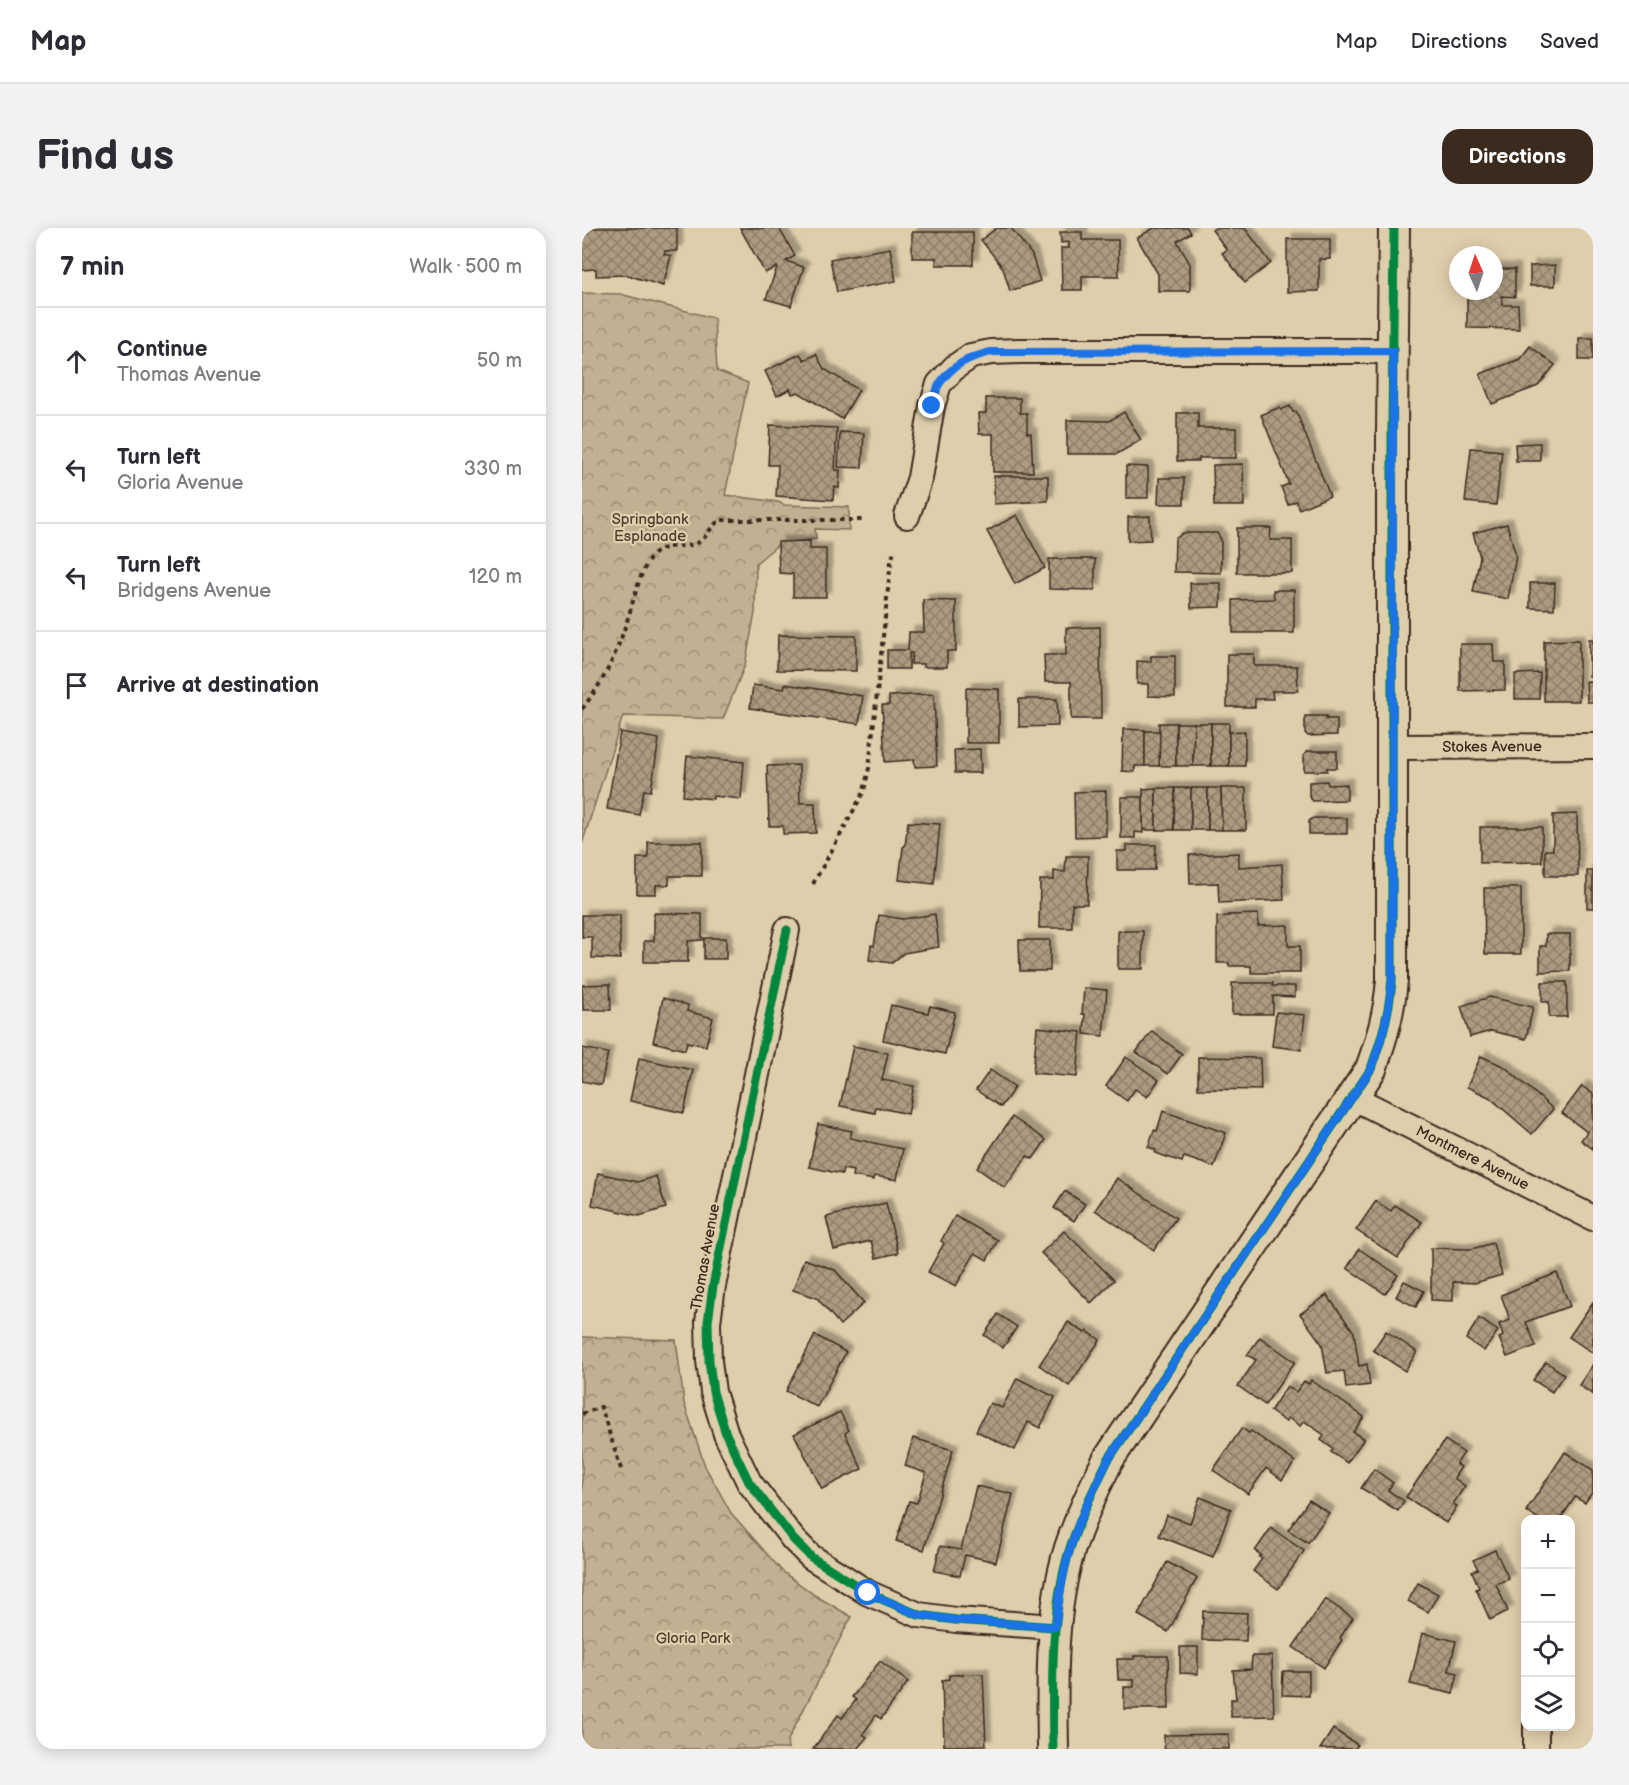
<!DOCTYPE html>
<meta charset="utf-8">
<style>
body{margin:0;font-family:"Balsamiq Sans",sans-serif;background:#f2f2f3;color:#2b2b33}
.controls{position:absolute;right:18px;bottom:18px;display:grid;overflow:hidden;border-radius:12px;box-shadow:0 3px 15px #0003}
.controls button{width:54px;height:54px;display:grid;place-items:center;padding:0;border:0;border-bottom:2px solid #e1e1e2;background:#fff;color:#2b2b33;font:30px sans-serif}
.compass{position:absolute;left:867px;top:18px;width:54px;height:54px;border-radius:50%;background:#fff;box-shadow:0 3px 15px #0003;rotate:357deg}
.stop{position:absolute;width:18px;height:18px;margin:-14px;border:4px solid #1a73e8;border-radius:50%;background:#fff}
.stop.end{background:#1a73e8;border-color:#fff;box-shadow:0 2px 6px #0008}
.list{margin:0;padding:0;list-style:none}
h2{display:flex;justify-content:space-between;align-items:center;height:78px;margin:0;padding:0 24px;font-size:26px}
h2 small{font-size:20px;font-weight:400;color:#7c7c81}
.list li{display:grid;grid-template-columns:39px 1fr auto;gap:18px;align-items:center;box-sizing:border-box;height:108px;padding:0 24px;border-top:2px solid #e1e1e2}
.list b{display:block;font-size:22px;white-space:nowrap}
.list p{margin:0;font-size:20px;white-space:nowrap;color:#7c7c81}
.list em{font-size:20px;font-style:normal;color:#7c7c81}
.icon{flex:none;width:33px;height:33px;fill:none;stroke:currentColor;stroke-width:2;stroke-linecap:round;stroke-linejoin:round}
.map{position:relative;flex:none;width:1011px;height:1521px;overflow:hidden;border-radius:18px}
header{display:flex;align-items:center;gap:36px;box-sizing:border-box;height:84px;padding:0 30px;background:#fff;border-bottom:2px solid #e1e1e2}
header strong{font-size:28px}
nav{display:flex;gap:33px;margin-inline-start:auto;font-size:21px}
.intro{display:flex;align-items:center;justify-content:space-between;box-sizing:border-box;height:144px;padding:0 36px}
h1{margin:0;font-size:42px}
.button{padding:15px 27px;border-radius:18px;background:#3b2a1e;color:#fff;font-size:21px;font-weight:700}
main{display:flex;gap:36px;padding:0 36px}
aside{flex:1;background:#fff;border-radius:18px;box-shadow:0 3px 15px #0003}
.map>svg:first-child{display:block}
.forest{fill:url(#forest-crowns);stroke:#7e6d58;stroke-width:1.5}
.building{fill:url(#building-cross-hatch);stroke:#3b2a1e;stroke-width:1.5;filter:url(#shadow)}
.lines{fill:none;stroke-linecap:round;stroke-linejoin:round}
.minor-casing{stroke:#3b2a1e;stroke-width:28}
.tertiary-casing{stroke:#3b2a1e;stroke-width:34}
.path{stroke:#3b2a1e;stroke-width:4;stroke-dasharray:4.5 4.5;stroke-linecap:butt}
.minor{stroke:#dfceab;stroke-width:24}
.tertiary{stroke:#dfceab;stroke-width:30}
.cycleway-casing{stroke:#dfceab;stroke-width:13}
.cycleway{stroke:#00873e;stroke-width:9}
.route{stroke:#1a73e8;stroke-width:8}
.labels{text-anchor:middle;stroke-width:4.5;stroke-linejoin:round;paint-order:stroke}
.park-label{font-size:15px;fill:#4f3e2f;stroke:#dfceab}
.street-label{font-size:15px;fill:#3b2a1e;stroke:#dfceab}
</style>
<header>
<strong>Map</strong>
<nav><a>Map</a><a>Directions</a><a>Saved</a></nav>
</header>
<div class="intro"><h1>Find us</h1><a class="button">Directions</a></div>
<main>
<aside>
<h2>7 min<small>Walk · 500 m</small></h2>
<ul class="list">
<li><svg class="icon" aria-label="ahead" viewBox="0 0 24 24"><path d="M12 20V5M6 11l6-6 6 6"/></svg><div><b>Continue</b><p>Thomas Avenue</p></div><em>50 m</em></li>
<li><svg class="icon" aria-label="left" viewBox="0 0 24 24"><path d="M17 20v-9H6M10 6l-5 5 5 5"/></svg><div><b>Turn left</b><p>Gloria Avenue</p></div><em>330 m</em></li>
<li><svg class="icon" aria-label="left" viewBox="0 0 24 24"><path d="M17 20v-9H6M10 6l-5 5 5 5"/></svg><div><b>Turn left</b><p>Bridgens Avenue</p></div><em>120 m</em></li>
<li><svg class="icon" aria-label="arrive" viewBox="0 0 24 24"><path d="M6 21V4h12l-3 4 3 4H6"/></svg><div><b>Arrive at destination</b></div></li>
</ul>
</aside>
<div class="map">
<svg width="1011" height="1521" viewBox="0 0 1011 1521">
<defs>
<pattern id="forest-crowns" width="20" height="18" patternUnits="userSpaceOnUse" patternTransform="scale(1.5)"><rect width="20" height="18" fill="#c1b091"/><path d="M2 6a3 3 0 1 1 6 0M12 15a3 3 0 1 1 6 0" fill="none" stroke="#9e8f76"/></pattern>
<pattern id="building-cross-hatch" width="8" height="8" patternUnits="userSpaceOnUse" patternTransform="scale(1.5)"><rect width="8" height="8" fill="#ac9b80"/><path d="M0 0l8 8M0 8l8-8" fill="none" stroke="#8d7f68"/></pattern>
<filter id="shadow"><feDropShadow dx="5.5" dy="-5.5" stdDeviation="1.5" flood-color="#0004"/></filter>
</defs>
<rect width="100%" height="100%" fill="#dfceab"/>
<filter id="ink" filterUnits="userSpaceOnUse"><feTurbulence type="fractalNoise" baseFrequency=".0167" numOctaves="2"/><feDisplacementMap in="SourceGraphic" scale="12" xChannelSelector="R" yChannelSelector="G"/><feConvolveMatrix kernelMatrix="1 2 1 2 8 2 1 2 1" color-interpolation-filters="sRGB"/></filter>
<g filter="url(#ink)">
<g class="forest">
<path d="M0 65 38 66 132 90 135 143 166 155 143 267 196 274 202 277 267 279V302L233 301 234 311 198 315 174 335 173 385 163 437 141 491 41 488 0 616Z"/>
<path d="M0 1109 94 1112 102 1175 123 1238 149 1285 200 1343 234 1368 270 1389 266 1395 205 1514 206 1521H0Z"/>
</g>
<g class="building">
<path d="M0 0H95V23H83L82 26 89 28 81 58 45 47 14 48V41L0 42Z"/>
<path d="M158 0H197L213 28 204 33 222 39 209 78 184 71 195 39 183 45Z"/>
<path d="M415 0H429L450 27 458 53 428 63 421 40 399 12Z"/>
<path d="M572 0H606L609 5 595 13 608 36V63H576V46L555 10Z"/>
<path d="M633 0H663L689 35 663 55 640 25 645 22 630 2Z"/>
<path d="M330 4H391V37H354V30H330Z"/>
<path d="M478 4H500V12H536L537 48H500V62H480L479 20H487V14L479 15Z"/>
<path d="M705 11H748V31H737V63L705 64Z"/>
<path d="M308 20 314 53 255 64 248 31Z"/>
<path d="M973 37V58H948V38Z"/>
<path d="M912 41H933V69L920 68V77H936L937 101 885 100V63H912Z"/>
<rect x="997" y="110" width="14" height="22"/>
<path d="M948 118 973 137 956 158 910 176 898 146 938 131Z"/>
<path d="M218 126 222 132 234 126 242 141 277 162 260 191 216 164 210 166 208 161 195 168 183 143Z"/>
<path d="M404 170H438V185H445V205H449L451 244H411V206H397L396 185H404Z"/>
<path d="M708 178 711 184 714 183 748 268 717 281 714 273 706 277 699 259 707 256 679 187 698 179 699 182Z"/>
<path d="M542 184 559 212 535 226H485V192L527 193Z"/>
<path d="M595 185H616V200H654V230H617V233H595Z"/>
<path d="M188 197 255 200 253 242H258L257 260 252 259 251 272 194 268 196 237H186Z"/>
<path d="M258 204 282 205 280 240 256 239Z"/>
<path d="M958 215V233H934L933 216Z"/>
<path d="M889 220 920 223 914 277 883 274Z"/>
<path d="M661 236 662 278H632L631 237Z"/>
<path d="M544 238 566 239V270H544Z"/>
<path d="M412 248H466V273L412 276Z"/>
<path d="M577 250H602V276H576Z"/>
<path d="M435 287 463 340 433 356 405 303Z"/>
<path d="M568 288 569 312 546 313V289Z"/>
<path d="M925 296 934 328 926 371 891 364 898 329 891 305Z"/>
<path d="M655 300H689L688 312H710V345H655Z"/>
<path d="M601 305H635L639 311V345L592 344 593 311Z"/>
<path d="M228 313V321H244V369H211V346L197 345 196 314Z"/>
<path d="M467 331H513V362L467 361Z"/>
<path d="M608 355H639V379L609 380Z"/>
<path d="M948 355H973L972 381 948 380Z"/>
<path d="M691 362H712V405H651V372L692 371Z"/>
<path d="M341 372 374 373V423H365V439H341V436H329L330 425H327V441H305V422H326L327 404H342Z"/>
<path d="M518 399 519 491H489V454H463L462 427H484V400Z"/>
<path d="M196 407 274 408V443L195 442Z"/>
<rect x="1007" y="411" width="4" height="37"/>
<path d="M997 412V473H962V413Z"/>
<path d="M878 416H911L912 434H923V462L878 463Z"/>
<path d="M645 426H672V438H715L716 463H690L691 471H673V479H645Z"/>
<path d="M569 428H593V469L566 468V456H555V433L569 434Z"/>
<path d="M958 445 957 471H933V446Z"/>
<path d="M1004 453H1011V474H1005Z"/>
<path d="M203 456 281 468 277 496 168 480 171 457 202 461Z"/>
<path d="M384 460 417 461V515H384Z"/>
<path d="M352 466 355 538 333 539 332 531 330 532 303 534 300 477H307V468Z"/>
<path d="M437 471H475L476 498 437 499Z"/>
<path d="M723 488H745L744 491H755V507L726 508 723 505Z"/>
<rect x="577" y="495" width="17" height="43"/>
<path d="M594 495H612L611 538H594Z"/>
<path d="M612 495H629V538H611Z"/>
<rect x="629" y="495" width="18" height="43"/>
<path d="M541 501 563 502V538H553V544L540 543Z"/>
<path d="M563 503H578L577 538H563Z"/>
<path d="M663 503V538H647V504Z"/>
<path d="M38 504 77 511 69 563 62 562 57 587 25 581Z"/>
<path d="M398 521 399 545H373L372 522Z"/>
<path d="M725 523H755V540H745V543H722V527Z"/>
<path d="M105 528 162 534 159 571 131 568V571L101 568Z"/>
<path d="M217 537 218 575H233L234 605 201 606V598H187L185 538Z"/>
<path d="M745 553 746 557 765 556V572L731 573 727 569V554Z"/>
<path d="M574 560V602H561V561Z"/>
<path d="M574 560H593L592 602H574Z"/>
<path d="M593 560H609V602H592Z"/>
<rect x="609" y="560" width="17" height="42"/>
<path d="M626 560H639L640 602H626Z"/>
<path d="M639 560H664V602H640Z"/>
<path d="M524 563V608L493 609 492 564Z"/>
<path d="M539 569H561V605L553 604V610H539Z"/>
<path d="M995 586 996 648H963V622H971V587Z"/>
<path d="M731 590H765V606H727V593Z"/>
<path d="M326 594 358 596 352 656 317 652 321 619 323 618Z"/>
<path d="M898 599H960V634L898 635Z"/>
<path d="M66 614H120V648H87V657H74V666H55V630H66Z"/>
<path d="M545 617H574L573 642H535V623H545Z"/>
<path d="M657 625V639L700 636 702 672 637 675 636 655 608 656 607 627Z"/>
<path d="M484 628H506L505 676H490V700H457L458 652H472V643L483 644Z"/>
<rect x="1005" y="643" width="6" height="37"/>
<path d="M902 660H939V726H903Z"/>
<path d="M72 685 120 686V712L106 713V734H62V713H72Z"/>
<path d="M353 686 357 719 322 725 310 735 287 732 289 717 292 718 297 687 321 691Z"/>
<path d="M676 686V698L706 697V718H718V745H669V738H647V735H635V689L647 688 646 687Z"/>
<path d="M0 687H38V731L10 730V709H0Z"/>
<rect x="536" y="703" width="25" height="38"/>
<path d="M964 706H988V743L958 744V718H964Z"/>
<rect x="122" y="710" width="22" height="21"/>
<path d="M437 712H468V743H438Z"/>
<path d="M960 754H985V789H967V774H960Z"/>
<path d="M650 755H691L690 758H713V769L691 768V786H650Z"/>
<path d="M28 756 29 782H1L0 757Z"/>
<path d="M502 760 525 762 521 808 502 806 503 786H500Z"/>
<path d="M908 769 951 779 944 811 909 803 888 809 879 778Z"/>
<path d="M81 770 106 777 105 783 131 790 124 818 105 814 103 822 71 814Z"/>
<path d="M309 777 346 785 348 778 373 784 363 826 301 812Z"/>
<path d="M694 784 723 787 719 822 690 818Z"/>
<path d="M455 799 499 804 495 849 451 845Z"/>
<path d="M570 803 600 826 586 846 554 824Z"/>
<path d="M271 818 306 825 300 852 332 858 326 886 294 879 293 885 258 878Z"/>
<path d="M0 820 26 825 19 857 0 853Z"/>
<path d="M899 828 923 839 971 881 950 906 907 869 885 859Z"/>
<path d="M544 829 577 852 565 869 553 861 545 873 524 858Z"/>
<path d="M616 829 678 830 679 862 616 861Z"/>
<path d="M57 830 111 842 102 885 48 873Z"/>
<path d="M408 842 433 859 419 879 394 862Z"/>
<path d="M1000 858 1011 866V921L999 912 1005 904 980 885Z"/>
<path d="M581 883 644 905 632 939 602 929 600 934 573 925 574 922 566 919 572 902 575 903Z"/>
<path d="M430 889 464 912 451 931 445 928 423 960 395 940Z"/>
<path d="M236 896 270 903 268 910 321 921 315 952 292 948 291 952 270 948 271 943 261 941 260 946 227 939Z"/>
<path d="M16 945 56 954 74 948 84 980 57 988 10 977Z"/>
<path d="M535 950 594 990 572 1022 513 982Z"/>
<path d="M483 963 503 976 492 993 472 980Z"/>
<path d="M794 973 809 983 813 977 840 994 816 1030 774 1002Z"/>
<path d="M304 975 316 1025 294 1030 289 1013 252 1022 244 989Z"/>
<path d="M373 988 416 1012 405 1032 393 1025 374 1058 346 1044 362 1015 359 1013Z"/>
<path d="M482 1003 532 1052 509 1075 459 1025Z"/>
<path d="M911 1015 920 1047 893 1055 871 1054V1073L849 1072V1020L890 1021Z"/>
<path d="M777 1021 816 1047 803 1066 765 1040Z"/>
<path d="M222 1031 253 1042 282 1075 258 1097 235 1070 211 1062Z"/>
<path d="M975 1045 988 1078 944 1094 954 1118 925 1129 917 1110 921 1108 917 1096 928 1092 919 1067Z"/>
<path d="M822 1053 842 1063 834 1079 814 1069Z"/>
<path d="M745 1067 772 1104 777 1138 785 1136 788 1157 764 1160 762 1143 745 1145 740 1116 718 1086Z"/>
<path d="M1011 1074V1125L987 1109Z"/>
<path d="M416 1086 435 1099 421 1120 402 1107Z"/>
<path d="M897 1090 916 1103 902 1123 884 1111Z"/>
<path d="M486 1094 503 1105 505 1103 518 1112 487 1158 457 1137Z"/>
<path d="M804 1103 835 1124 823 1143 791 1122Z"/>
<path d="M233 1107 264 1124 235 1179 204 1163Z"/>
<path d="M678 1109 713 1134 683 1177 656 1158 674 1132 665 1127Z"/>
<path d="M964 1134 982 1146 970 1164 951 1152Z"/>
<path d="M1011 1136V1167L997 1157Z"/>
<path d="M435 1150 473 1169 458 1200 446 1194 433 1222 394 1203 408 1175 420 1180Z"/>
<path d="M729 1152 782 1189 771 1204 782 1211 765 1235 749 1224 751 1221 739 1212 742 1207 722 1193 718 1198 706 1190 704 1194 688 1183 705 1158 714 1164 722 1153 727 1156Z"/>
<path d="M258 1184 267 1202 263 1205 280 1241 240 1261 212 1206Z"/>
<path d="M660 1200 667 1205 669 1203 713 1234 700 1252 684 1240 666 1266 631 1242Z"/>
<path d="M331 1210 371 1222 342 1322 314 1313 327 1273 335 1275 344 1245 323 1238Z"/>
<path d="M863 1212 882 1225 874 1236 879 1239 872 1250 883 1258 871 1276 875 1278 864 1295 824 1269Z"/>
<path d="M983 1224 1011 1242V1263L1003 1275 993 1269 978 1292H958L944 1283Z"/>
<path d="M792 1241 811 1255 806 1262 822 1273 816 1283 779 1260Z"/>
<path d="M394 1258 431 1266 414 1334 383 1327 378 1348 352 1343 358 1318 379 1322Z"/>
<path d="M618 1269 649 1281 631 1329 577 1308 585 1287 608 1295Z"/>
<path d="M727 1272 747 1285 726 1315 706 1302Z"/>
<path d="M689 1300 722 1323 696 1361 671 1343 680 1331 677 1329 679 1327 673 1323Z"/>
<path d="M913 1322 927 1351 914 1356 926 1383 908 1392 894 1361 897 1360 890 1343 896 1341 891 1332Z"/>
<path d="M585 1334 615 1350 586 1404 556 1387Z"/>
<path d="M836 1355 856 1366 846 1384 826 1373Z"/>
<path d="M743 1371 771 1390 758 1410 760 1412 742 1440 711 1419Z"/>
<path d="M621 1383 665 1385 664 1413 620 1412Z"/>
<path d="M840 1405 874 1413 867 1443 876 1445 871 1466 828 1456Z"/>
<path d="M598 1419H616V1446L598 1445Z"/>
<path d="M552 1428H586L587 1481H542V1459H552V1452H536L535 1431H552Z"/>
<path d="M670 1428H690L692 1488 649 1489V1471H654L651 1442 669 1441Z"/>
<path d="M298 1433 326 1454 299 1491 294 1487 281 1506 285 1509 275 1521H231L256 1487 260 1490 274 1472 270 1469Z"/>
<path d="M701 1443H727V1468L700 1467Z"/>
<path d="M401 1446 404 1517 362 1518 360 1452 367 1451V1447Z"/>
<path d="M751 1501 776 1517 773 1521H738Z"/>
<path d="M647 1506V1521H582V1507Z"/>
</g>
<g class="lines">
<g class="minor-casing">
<g id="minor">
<path d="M325 288 338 250 350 178 357 156 373 139 389 128 409 124 438 123H811"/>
<path id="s1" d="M810 519 1011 518"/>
<path d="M205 702 131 1058 126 1094 127 1133 131 1164 144 1206 167 1254 211 1311 229 1329 258 1347 286 1365 337 1387 374 1392 473 1399"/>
<path id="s2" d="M770 869 1011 990"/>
<path d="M954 1521V1498"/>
</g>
</g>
<g class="tertiary-casing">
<path id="tertiary" d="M471 1521C470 1455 468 1385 488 1320 498 1290 512 1260 526 1232L789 841C800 809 807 787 810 752V203L812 0"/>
</g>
<g class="path">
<path d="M0 481C12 465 23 449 31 430 36 419 40 408 44 396 51 377 58 338 73 325 86 314 104 322 117 314 127 308 128 296 140 292H281"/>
<path d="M231 656 260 604 282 563 287 540 309 333 312 324"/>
<path d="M0 1186 19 1179 40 1244"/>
</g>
<use href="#minor" class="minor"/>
<use href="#tertiary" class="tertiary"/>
<g class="cycleway-casing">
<g id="cycleway">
<path d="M205 702 131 1058 126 1094 127 1133 131 1164 144 1206 167 1254 211 1311 229 1329 258 1347 286 1365 337 1387 374 1392 473 1399"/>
<path d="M471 1521C470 1455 468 1385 488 1320 498 1290 512 1260 526 1232L789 841C800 809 807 787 810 752V203L812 0"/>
</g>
</g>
<use href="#cycleway" class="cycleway"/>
</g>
</g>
<g class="lines" filter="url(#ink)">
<path class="route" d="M286 1365 337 1387 374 1392 473 1399C477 1373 480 1346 488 1321 497 1290 512 1261 526 1232L789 841C800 810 807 786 810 752L811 123 409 124C388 129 371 136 358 155 354 161 353 171 350 178"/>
</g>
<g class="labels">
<g class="park-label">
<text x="68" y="296">Springbank<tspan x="68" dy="17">Esplanade</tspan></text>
<text x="111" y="1415">Gloria Park</text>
</g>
<g class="street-label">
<text dy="5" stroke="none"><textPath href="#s1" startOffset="100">Stokes Avenue</textPath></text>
<text dy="5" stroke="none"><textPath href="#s2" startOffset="135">Montmere Avenue</textPath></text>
<text transform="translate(123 1029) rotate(-80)" y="5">Thomas Avenue</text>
</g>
</g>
</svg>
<div class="controls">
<button>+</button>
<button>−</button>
<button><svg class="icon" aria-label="locate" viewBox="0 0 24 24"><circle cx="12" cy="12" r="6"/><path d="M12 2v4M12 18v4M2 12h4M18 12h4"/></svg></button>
<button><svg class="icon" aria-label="layers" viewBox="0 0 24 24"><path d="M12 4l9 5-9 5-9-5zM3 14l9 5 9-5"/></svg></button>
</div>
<svg class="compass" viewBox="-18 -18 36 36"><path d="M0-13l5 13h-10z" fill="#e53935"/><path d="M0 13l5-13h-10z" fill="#7c7c81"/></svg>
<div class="stop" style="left:286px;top:1365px"></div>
<div class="stop end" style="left:350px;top:178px"></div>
</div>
</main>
